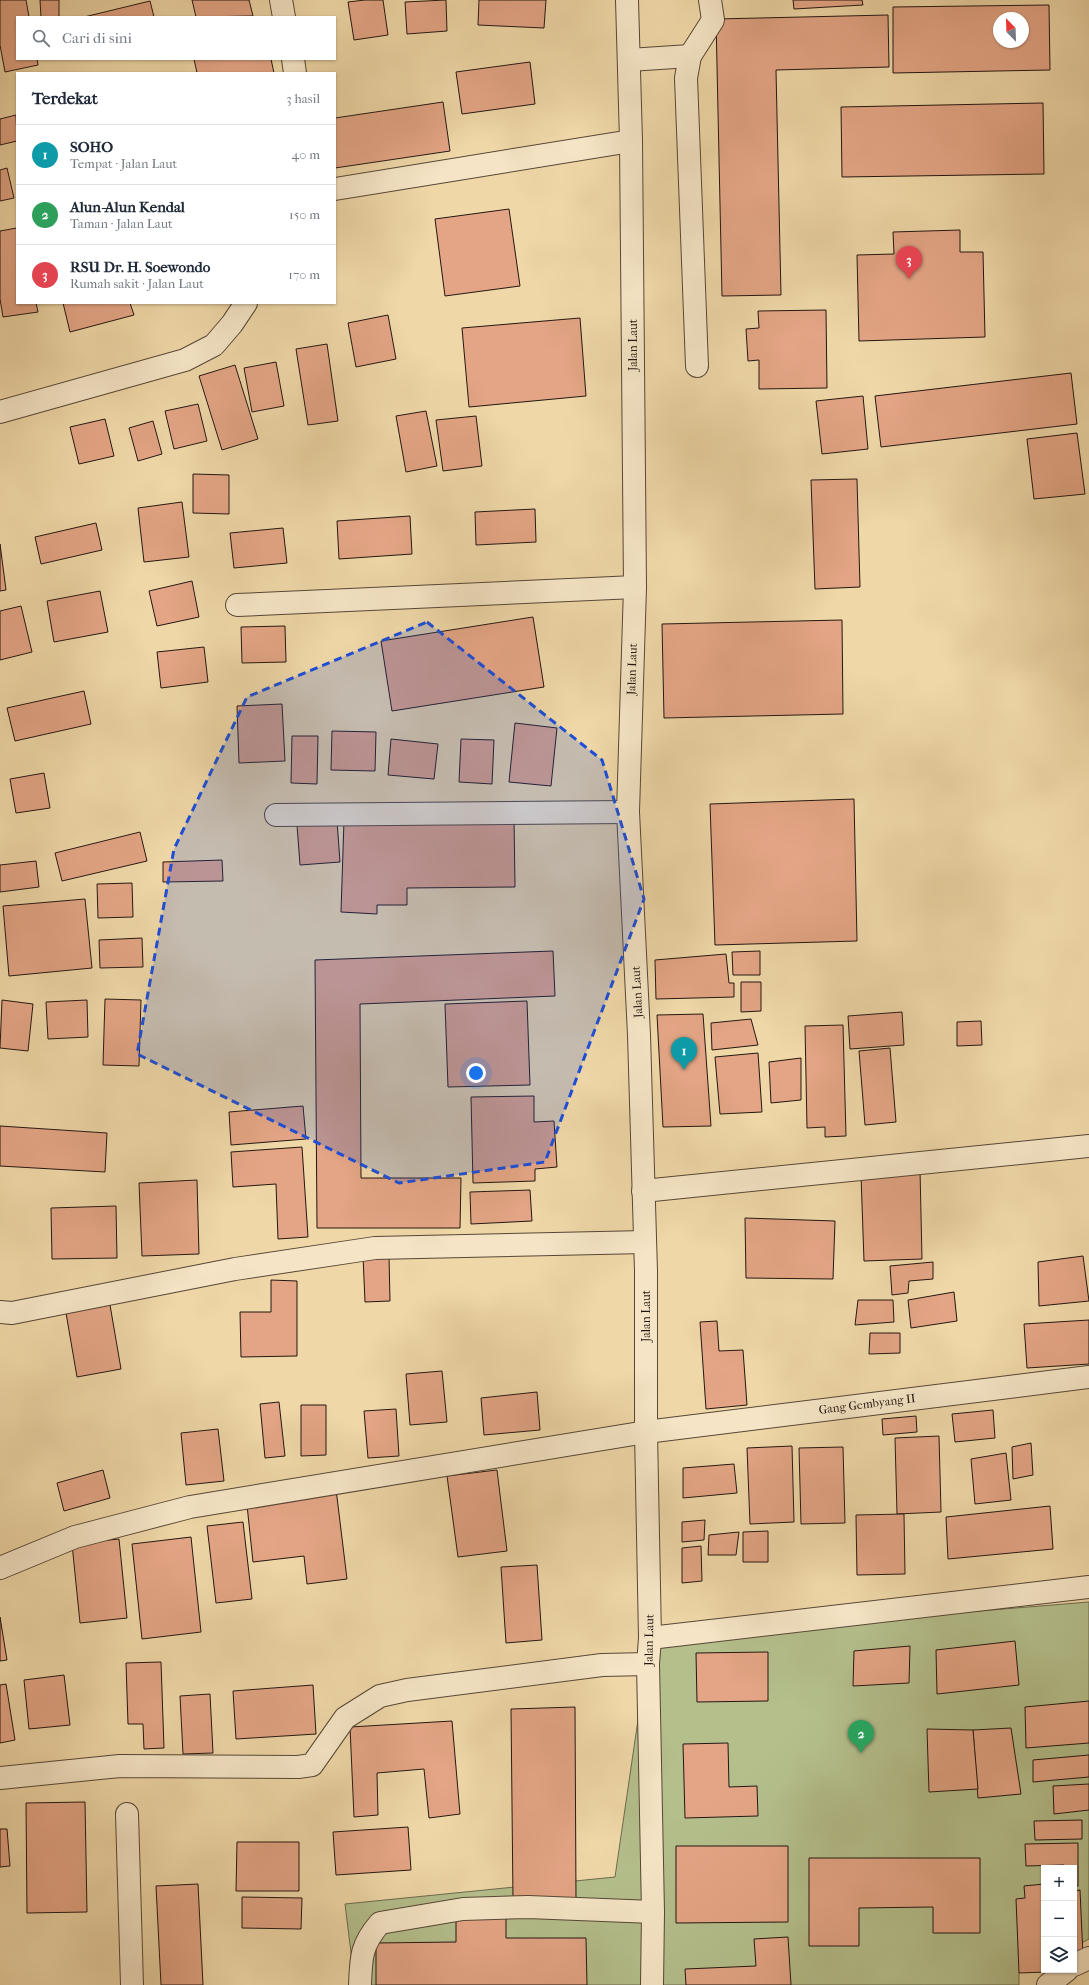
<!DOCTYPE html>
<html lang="id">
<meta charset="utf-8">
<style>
body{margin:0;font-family:"IM FELL French Canon",serif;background:#f2f2f3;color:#1f2937}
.controls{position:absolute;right:12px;bottom:12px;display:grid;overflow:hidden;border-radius:0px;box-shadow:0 1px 3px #0004}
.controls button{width:36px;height:36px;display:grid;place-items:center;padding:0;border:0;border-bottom:1px solid #e0e1e3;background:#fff;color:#1f2937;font:20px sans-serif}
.compass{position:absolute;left:993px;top:12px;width:36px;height:36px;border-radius:50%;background:#fff;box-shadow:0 1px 3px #0004;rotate:337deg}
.you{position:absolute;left:476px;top:1073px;width:14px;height:14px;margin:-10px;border:3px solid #fff;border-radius:50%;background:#1a73e8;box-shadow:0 0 0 6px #1a73e833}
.badge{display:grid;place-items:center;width:26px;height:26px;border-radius:50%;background:#0f766e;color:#fff;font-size:13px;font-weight:700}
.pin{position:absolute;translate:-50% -33px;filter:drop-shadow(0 1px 2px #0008)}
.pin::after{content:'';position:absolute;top:21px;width:14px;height:12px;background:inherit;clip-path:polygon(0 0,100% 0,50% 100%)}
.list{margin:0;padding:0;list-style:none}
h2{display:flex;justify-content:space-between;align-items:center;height:52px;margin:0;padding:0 16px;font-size:17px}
h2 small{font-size:13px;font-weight:400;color:#747a83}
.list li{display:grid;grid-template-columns:26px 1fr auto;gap:12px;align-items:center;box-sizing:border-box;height:60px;padding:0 16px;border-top:1px solid #e0e1e3}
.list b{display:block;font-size:15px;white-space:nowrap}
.list p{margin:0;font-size:13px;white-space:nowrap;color:#747a83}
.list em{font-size:13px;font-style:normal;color:#747a83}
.icon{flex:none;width:22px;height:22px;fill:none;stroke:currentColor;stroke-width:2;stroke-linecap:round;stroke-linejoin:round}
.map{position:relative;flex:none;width:1089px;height:1985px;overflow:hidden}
.search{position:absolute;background:#fff;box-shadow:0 1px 3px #0004;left:16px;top:16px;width:320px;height:44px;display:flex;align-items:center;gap:10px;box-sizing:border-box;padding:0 14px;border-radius:0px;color:#747a83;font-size:15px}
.panel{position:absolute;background:#fff;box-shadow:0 1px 3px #0004;left:16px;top:72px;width:320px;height:232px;border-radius:0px}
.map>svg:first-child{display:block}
.green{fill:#b4bf8c;stroke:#6c6b4e}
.building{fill:#e3a585;stroke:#241711;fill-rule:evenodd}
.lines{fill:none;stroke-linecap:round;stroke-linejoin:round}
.minor-casing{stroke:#574736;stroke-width:24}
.minor{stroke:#f5e5c6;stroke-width:22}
.marked{fill:#1d4ed8;fill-opacity:0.2;stroke:#1d4ed8;stroke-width:3;stroke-dasharray:8 5;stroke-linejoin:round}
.labels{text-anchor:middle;stroke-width:3;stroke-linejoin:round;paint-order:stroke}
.street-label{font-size:12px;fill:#241711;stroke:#f5e5c6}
</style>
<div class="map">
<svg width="1089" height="1985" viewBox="0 0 1089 1985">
<rect width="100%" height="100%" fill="#efd7a7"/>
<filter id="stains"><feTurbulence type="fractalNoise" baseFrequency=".005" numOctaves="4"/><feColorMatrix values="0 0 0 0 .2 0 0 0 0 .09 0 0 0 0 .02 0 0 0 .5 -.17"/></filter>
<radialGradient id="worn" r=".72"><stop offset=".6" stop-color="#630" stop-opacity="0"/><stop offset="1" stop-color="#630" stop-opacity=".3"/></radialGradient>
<path class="green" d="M1089 1602V1939L1074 1947V1868H1044V1961L1019 1973V1985H355L345 1904 615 1877 650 1638Z"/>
<g class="building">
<path d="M0 0H26L29 17H17V59H37L38 65 5 72 0 45Z"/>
<path d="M40 0H59V17H41Z"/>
<path d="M192 0H249L253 16 196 17Z"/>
<path d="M365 0H383L388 35 354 40 348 2Z"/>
<path d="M446 0 447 31 407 34 405 2Z"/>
<path d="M479 0H546L544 28 478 25Z"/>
<path d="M793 0H862L863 5 794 9Z"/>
<path d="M150 1 154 17H84Z"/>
<path d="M1049 5 1050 70 893 73V7ZM999 18H1023V42H999Z"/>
<path d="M888 15 889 67 776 70 781 295 722 296 716 19Z"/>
<path d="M194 59H271L274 73H197Z"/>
<path d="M530 62 535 104 462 114 456 72Z"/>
<path d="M443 102 450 151 335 168V118Z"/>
<path d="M1043 103 1044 174 842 177 841 107Z"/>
<path d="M16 115 17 141 0 145V119Z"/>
<path d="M7 168 14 198 0 201V170Z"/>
<path d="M509 209 520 286 445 296 435 219Z"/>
<path d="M17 228V303H36L38 312 3 317 0 299V231Z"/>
<path d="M960 230V252H983L985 337 859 341 857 255 894 254 893 232Z"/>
<path d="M63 303H130L134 315 70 332Z"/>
<path d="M826 310 827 388 759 389V360L748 361 746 329 759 328 758 311Z"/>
<path d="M388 315 396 359 356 367 348 323Z"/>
<path d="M580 318 586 396 469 407 462 328Z"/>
<path d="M327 344 338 421 308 425 296 349Z"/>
<path d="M276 362 284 406 252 412 244 368Z"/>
<path d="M235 365 258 439 222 450 199 376Z"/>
<path d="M1071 373 1077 424 881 447 875 396Z"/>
<path d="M863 396 868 449 822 454 816 401Z"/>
<path d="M198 404 207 441 174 449 165 411Z"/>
<path d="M426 411 437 466 406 472 396 416Z"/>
<path d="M476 416 482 466 443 471 436 420Z"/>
<path d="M105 419 114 456 79 464 70 427Z"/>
<path d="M153 421 162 454 138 461 129 428Z"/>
<path d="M1077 433 1085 494 1034 499 1027 439Z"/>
<path d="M193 474 229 475V514L193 513Z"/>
<path d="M857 479 860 587 815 589 811 480Z"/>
<path d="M182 502 189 557 144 562 138 508Z"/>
<path d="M535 509 536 542 476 545 475 512Z"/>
<path d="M410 516 412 554 339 559 337 521Z"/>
<path d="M96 523 102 550 41 564 35 537Z"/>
<path d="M283 528 287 563 234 568 230 533Z"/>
<path d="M0 544 6 590 0 591Z"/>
<path d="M192 581 199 617 157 626 149 591Z"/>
<path d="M100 591 108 632 54 642 47 601Z"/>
<path d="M21 606 32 652 0 660V611Z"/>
<path d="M533 617 544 687 392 711 381 641Z"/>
<path d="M842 620 843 714 664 718 662 624Z"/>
<path d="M285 626 286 662 242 663 241 627Z"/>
<path d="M204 647 208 682 161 688 157 652Z"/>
<path d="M84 691 91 724 15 741 7 708Z"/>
<path d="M282 704 285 761 239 763 237 706Z"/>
<path d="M515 723 557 728 551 786 509 782Z"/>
<path d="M332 731 376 732 375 771 331 770Z"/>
<path d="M292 736H318L317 784 291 783Z"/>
<path d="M391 739 438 744 434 779 388 775Z"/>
<path d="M461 739 494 740 492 784 459 782Z"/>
<path d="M44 773 50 808 16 813 10 779Z"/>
<path d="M854 799 857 941 715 945 710 804Z"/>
<path d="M514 819 515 887 407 888V905H377V914L341 912 344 820Z"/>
<path d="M337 821 340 862 300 865 297 825Z"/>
<path d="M140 832 147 861 62 881 55 853Z"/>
<path d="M222 860 223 881 163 882V862Z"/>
<path d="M36 861 39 887 0 892V865Z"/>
<path d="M132 883 133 917 98 918 97 884Z"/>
<path d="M85 899 92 968 9 976 3 906Z"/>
<path d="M142 938 143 967 100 968 99 940Z"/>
<path d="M553 951 555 996 360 1004 361 1178H461L460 1228H317L315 960Z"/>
<path d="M760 951V975H733L732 952Z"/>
<path d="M726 954 729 983H734V997L656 999 655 960Z"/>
<path d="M741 982H761V1011L741 1012Z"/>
<path d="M105 999 141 1000 139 1066 103 1065Z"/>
<path d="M2 1000 33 1004 28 1051 0 1048Z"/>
<path d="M87 1000 88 1037 48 1039 46 1002Z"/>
<path d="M527 1001 530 1085 448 1087 445 1004Z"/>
<path d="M902 1012 904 1045 850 1049 848 1016Z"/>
<path d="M703 1014 711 1126 663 1127 657 1015Z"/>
<path d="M751 1019 758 1045 712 1050 711 1023Z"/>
<path d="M981 1021 982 1045 957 1046V1022Z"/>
<path d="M843 1025 846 1136 825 1137V1127L807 1128 805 1026Z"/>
<path d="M890 1048 896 1122 865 1125 859 1051Z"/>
<path d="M758 1053 762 1112 720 1114 715 1057Z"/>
<path d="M801 1058V1100L771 1103 769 1062Z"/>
<path d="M534 1096V1122L554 1121 557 1167 535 1169V1181L473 1183 471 1097Z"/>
<path d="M303 1106 306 1139 231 1145 229 1112Z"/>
<path d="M0 1126 107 1133 105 1172 0 1166Z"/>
<path d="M302 1147 308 1237 278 1239 276 1184 233 1187 231 1152Z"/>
<path d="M920 1170 922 1259 864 1261 861 1175Z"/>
<path d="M197 1180 199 1254 142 1256 139 1183Z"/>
<path d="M530 1190 532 1221 471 1224 470 1192Z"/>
<path d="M116 1206 117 1258 52 1259 51 1208Z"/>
<path d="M745 1218 835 1221 833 1279 746 1278Z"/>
<path d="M363 1256H389L390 1301 365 1302Z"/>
<path d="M1083 1256 1089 1301 1039 1306 1038 1262Z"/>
<path d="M933 1262V1279L909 1281 908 1293 892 1295 890 1266Z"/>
<path d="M271 1280 297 1281V1356L241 1357 240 1312H271Z"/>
<path d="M954 1292 957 1321 911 1328 908 1300Z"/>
<path d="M858 1300H893L894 1322 855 1325Z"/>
<path d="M110 1305 121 1369 77 1377 66 1313Z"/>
<path d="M1089 1320V1364L1027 1368 1024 1324Z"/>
<path d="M717 1321 719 1351 743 1350 747 1405 706 1409 700 1322Z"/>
<path d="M870 1333H900V1353L869 1354Z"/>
<path d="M442 1371 447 1422 410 1425 406 1374Z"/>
<path d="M537 1392 540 1430 484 1435 481 1398Z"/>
<path d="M279 1402 285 1456 265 1458 260 1404Z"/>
<path d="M301 1405H326V1455L301 1456Z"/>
<path d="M396 1409 399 1456 368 1458 364 1411Z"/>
<path d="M993 1410 995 1438 955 1442 952 1414Z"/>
<path d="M916 1416 917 1432 883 1435 882 1419Z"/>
<path d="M218 1429 224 1481 186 1485 181 1433Z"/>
<path d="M939 1436 941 1512 897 1514 895 1438Z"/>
<path d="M1031 1443 1033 1475 1013 1479 1012 1447Z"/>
<path d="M792 1446 794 1522 750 1524 747 1448Z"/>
<path d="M843 1447 845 1523 801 1524 799 1448Z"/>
<path d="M1006 1453 1011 1500 975 1504 971 1459Z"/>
<path d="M734 1464 737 1493 683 1498V1468Z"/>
<path d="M103 1470 110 1498 64 1511 57 1483Z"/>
<path d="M497 1470 507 1551 458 1557 447 1476Z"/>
<path d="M336 1489 347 1579 307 1584 304 1556 253 1562 247 1505Z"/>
<path d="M1050 1506 1053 1549 948 1559 946 1517Z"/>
<path d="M904 1514 905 1574 857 1575 856 1515Z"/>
<path d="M705 1520 704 1540 682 1542V1522Z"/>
<path d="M243 1522 252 1599 216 1603 207 1526Z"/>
<path d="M768 1531V1562H743V1532Z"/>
<path d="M739 1532 736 1555H708L709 1535Z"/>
<path d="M191 1537 201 1632 142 1639 132 1544Z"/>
<path d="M119 1539 127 1618 80 1623 72 1544Z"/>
<path d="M701 1546 702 1581 682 1583V1548Z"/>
<path d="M537 1565 542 1640 506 1643 501 1567Z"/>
<path d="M0 1617 7 1660 0 1661Z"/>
<path d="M1015 1641 1019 1685 937 1694 936 1650Z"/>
<path d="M910 1646 909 1683 853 1686 854 1651Z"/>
<path d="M768 1652V1701L697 1702 696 1653Z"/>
<path d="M161 1662 164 1748 144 1749 143 1724H128L126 1663Z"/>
<path d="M64 1675 70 1725 29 1729 24 1680Z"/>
<path d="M6 1684 15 1740 0 1743V1685Z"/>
<path d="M313 1685 316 1734 236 1739 233 1691Z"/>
<path d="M210 1694 213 1753 183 1754 180 1696Z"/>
<path d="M1089 1701V1743L1026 1748 1025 1707Z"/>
<path d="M575 1707 576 1899 513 1900 511 1709Z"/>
<path d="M452 1721 460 1814 429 1818 424 1769 377 1773 378 1815 354 1817 350 1727Z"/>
<path d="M1011 1728 1021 1794 978 1798 973 1730Z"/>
<path d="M927 1729 973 1730 978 1789 929 1792Z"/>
<path d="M728 1743 729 1787 757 1786 758 1816 685 1818 683 1744Z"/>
<path d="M1089 1755V1777L1033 1782V1760Z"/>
<path d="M1089 1784V1810L1054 1814 1053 1786Z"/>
<path d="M85 1802 87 1912 27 1913 26 1803Z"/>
<path d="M1082 1820V1839L1035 1840 1034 1821Z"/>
<path d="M408 1827 411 1870 336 1875 333 1832Z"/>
<path d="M0 1829H7L10 1866 0 1867Z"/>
<path d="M237 1842H299V1891H236Z"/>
<path d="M1078 1843V1886H1074V1868H1064V1865L1026 1866 1025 1844Z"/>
<path d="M676 1846H788V1922L676 1923Z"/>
<path d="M809 1858H980V1933H933V1907L859 1908V1946H809Z"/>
<path d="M198 1884 203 1985H161L156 1886Z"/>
<path d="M1044 1884V1970H1048V1972L1019 1973 1016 1899 1025 1898 1024 1886Z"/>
<path d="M1080 1890 1083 1956 1074 1957V1891Z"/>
<path d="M242 1897 302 1898 301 1929 242 1928Z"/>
<path d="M456 1915H506V1938H586L587 1985H376V1943L456 1942Z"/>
<path d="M788 1937 791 1985H686L685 1969 756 1966 754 1939Z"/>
</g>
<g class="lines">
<g class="minor-casing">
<g id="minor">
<path d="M281 0 284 17"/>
<path d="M627 0 631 141 635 587 628 812 639 1035 646 1271V1432L650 1638 648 1664 653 1912 652 1985"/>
<path d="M293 59 295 73"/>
<path d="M629 60 690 56"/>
<path d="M335 189 631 141"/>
<path d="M697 366 686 78 690 56 713 20 710 0"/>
<path d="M0 412 185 360 214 345 232 324 246 303"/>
<path d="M237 605 635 587"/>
<path d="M276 815 628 812"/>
<path d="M643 1191 1089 1146"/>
<path d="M0 1312 12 1313 235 1269 375 1248 645 1242"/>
<path d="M0 1568 75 1537 190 1507 646 1432 1089 1377"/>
<path d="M650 1638 1089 1587"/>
<path d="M0 1778 120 1766 298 1767 312 1765 345 1718 380 1696 407 1690 602 1665 648 1664"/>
<path d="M127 1814 132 1985"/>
<path d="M1074 1965 1089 1958"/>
<path d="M360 1985C361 1957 361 1945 380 1923L463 1909 528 1907 653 1912"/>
<path d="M1048 1985 1067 1970"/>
</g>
</g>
<use href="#minor" class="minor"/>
</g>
<path class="marked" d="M427 622 602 760 644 899 545 1162 399 1183 137 1054 174 849 247 697Z"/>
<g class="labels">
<g class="street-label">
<text transform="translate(633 345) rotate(-90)" y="4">Jalan Laut</text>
<text transform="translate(632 669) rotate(-88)" y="4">Jalan Laut</text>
<text transform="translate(637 992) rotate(-93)" y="4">Jalan Laut</text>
<text transform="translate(646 1316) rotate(-90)" y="4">Jalan Laut</text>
<text transform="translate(867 1404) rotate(-7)" y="4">Gang Gembyang II</text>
<text transform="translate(649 1640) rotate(-89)" y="4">Jalan Laut</text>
</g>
</g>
<rect width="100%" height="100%" filter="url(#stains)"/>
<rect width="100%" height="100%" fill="url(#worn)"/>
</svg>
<div class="controls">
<button>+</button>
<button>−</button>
<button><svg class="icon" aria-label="layers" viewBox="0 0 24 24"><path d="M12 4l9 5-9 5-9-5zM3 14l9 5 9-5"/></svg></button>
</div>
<svg class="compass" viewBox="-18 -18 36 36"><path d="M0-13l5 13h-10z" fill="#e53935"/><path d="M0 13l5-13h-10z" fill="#747a83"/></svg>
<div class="you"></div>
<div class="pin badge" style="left:684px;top:1070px;background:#0f9aa8">1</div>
<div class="pin badge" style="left:861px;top:1753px;background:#2e9e5b">2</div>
<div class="pin badge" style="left:909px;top:279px;background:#e0444e">3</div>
<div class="search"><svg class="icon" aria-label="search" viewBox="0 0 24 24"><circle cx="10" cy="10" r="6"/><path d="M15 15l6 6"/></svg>Cari di sini</div>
<section class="panel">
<h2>Terdekat<small>3 hasil</small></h2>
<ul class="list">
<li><span class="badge" style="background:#0f9aa8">1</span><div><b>SOHO</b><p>Tempat · Jalan Laut</p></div><em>40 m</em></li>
<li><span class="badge" style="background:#2e9e5b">2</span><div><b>Alun-Alun Kendal</b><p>Taman · Jalan Laut</p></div><em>150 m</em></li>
<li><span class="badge" style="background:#e0444e">3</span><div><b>RSU Dr. H. Soewondo</b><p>Rumah sakit · Jalan Laut</p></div><em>170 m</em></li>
</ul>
</section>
</div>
